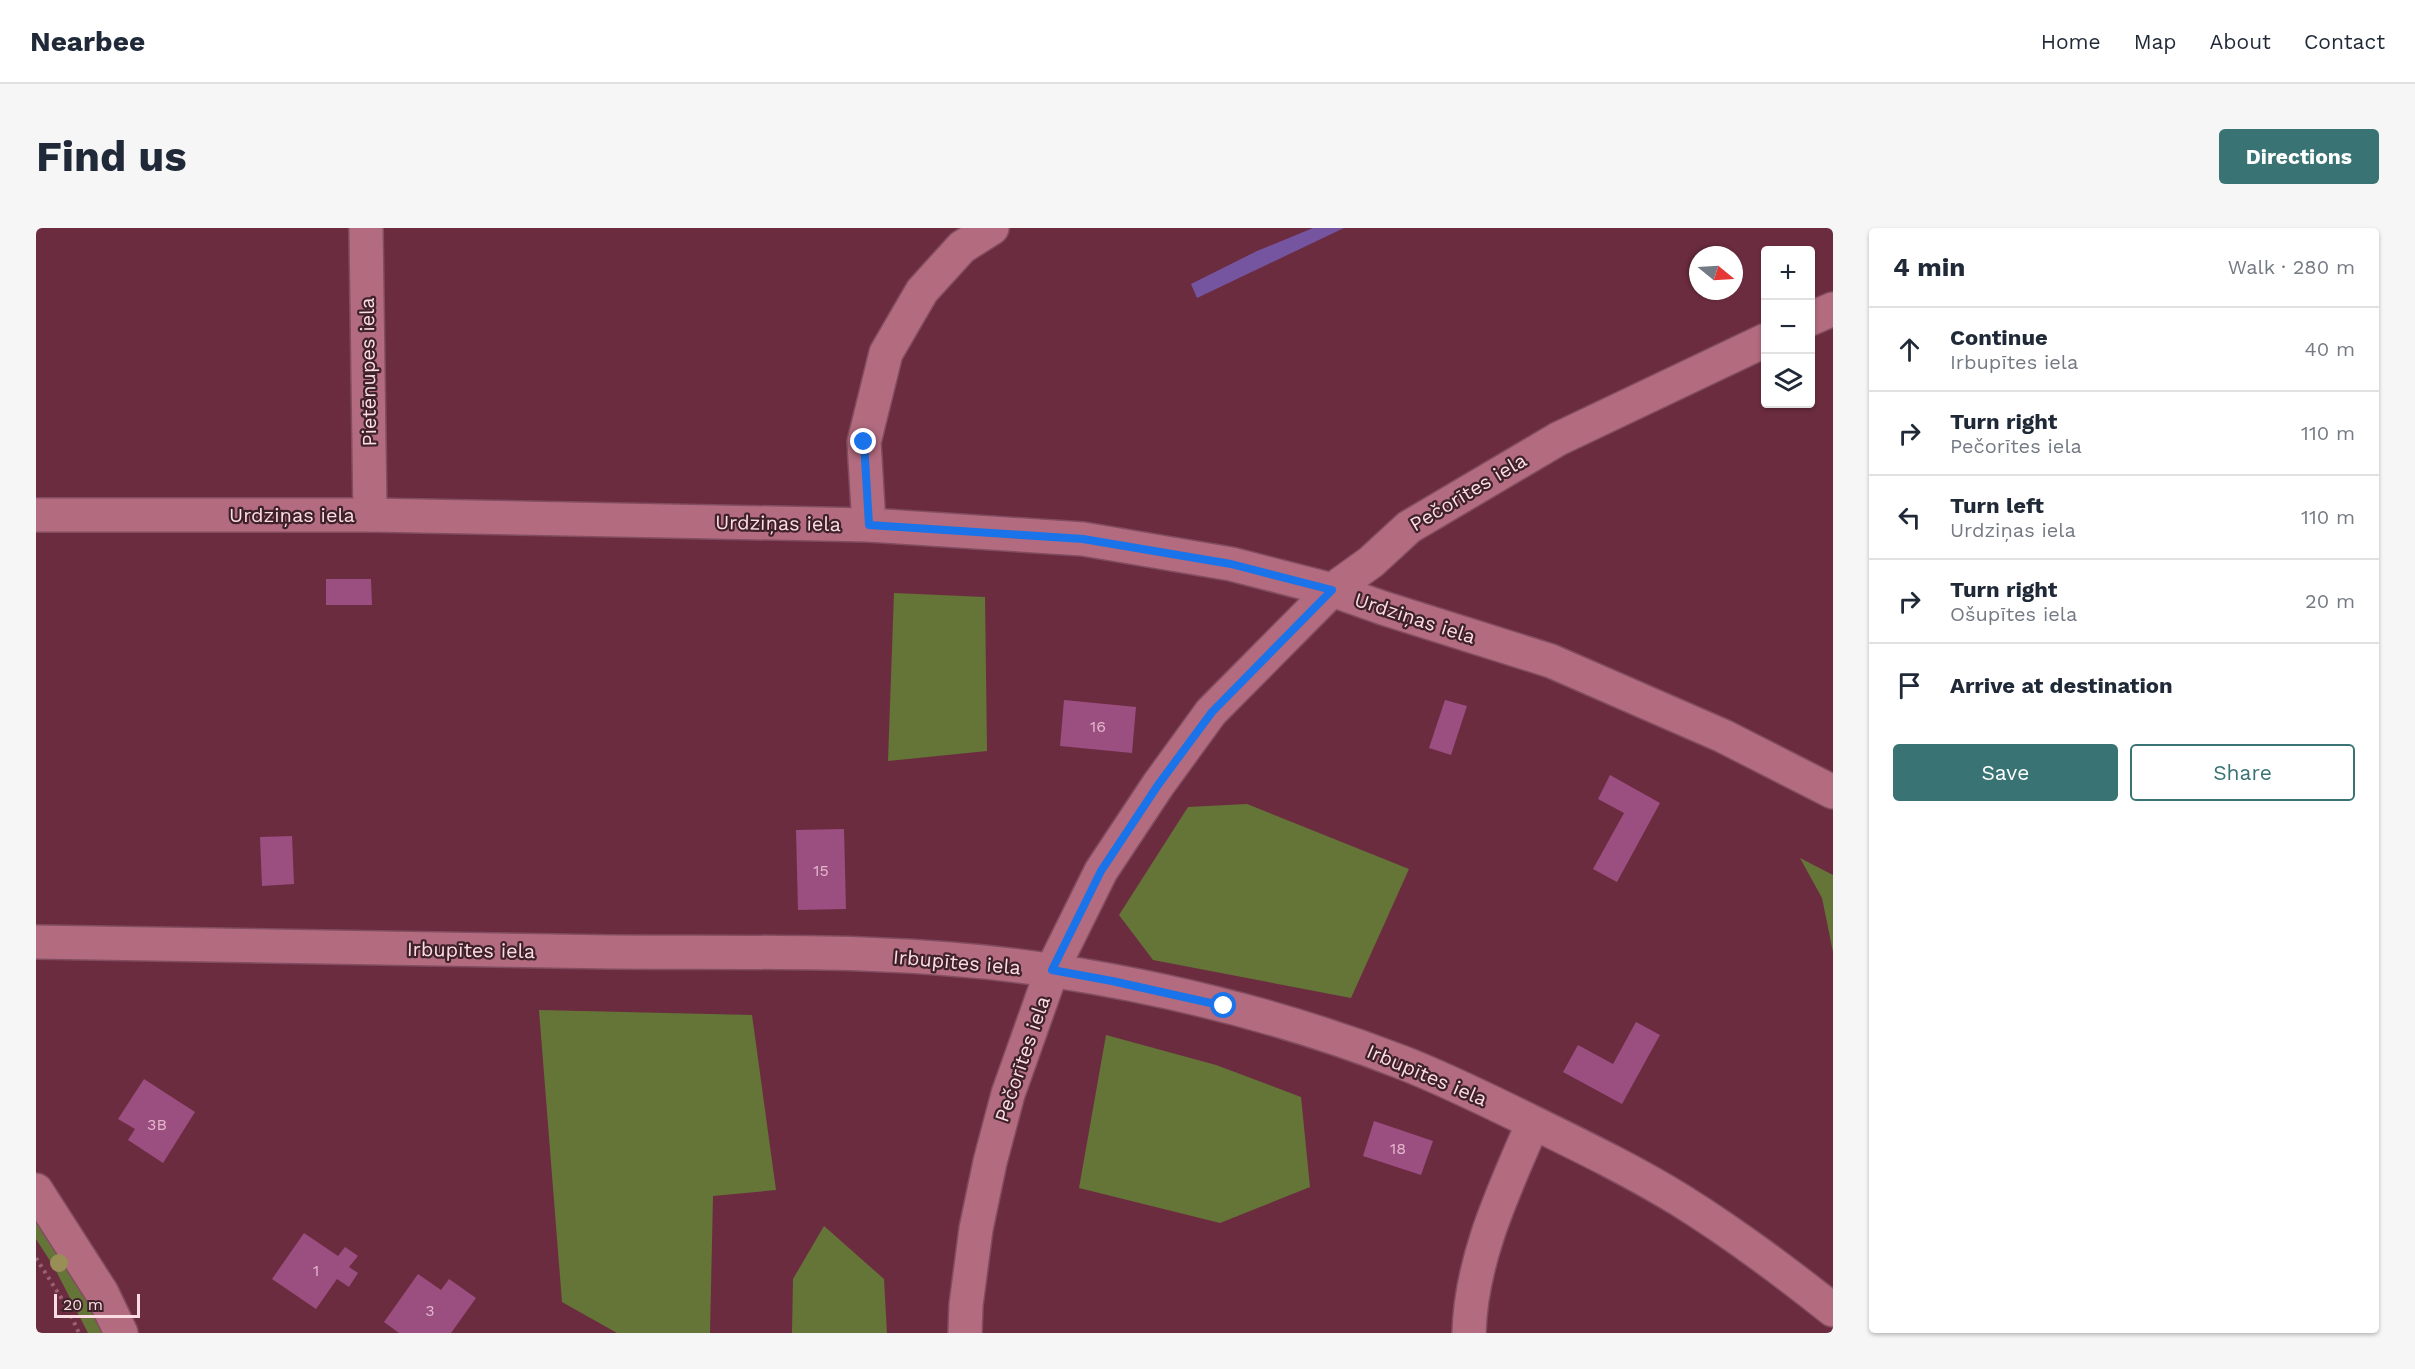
<!DOCTYPE html>
<meta charset="utf-8">
<style>
body{margin:0;font-family:"Work Sans",sans-serif;background:#f6f6f7;color:#1f2937}
.controls{position:absolute;right:18px;top:18px;display:grid;overflow:hidden;border-radius:6px;box-shadow:0 2px 4px #0004}
.controls button{width:54px;height:54px;display:grid;place-items:center;padding:0;border:0;border-bottom:2px solid #e0e1e3;background:#fff;color:#1f2937;font:30px sans-serif}
.compass{position:absolute;left:1653px;top:18px;width:54px;height:54px;border-radius:50%;background:#fff;box-shadow:0 2px 4px #0004;rotate:108deg}
.scale{position:absolute;left:18px;bottom:15px;width:86px;box-sizing:border-box;padding-left:6px;border:3px solid #fddce4;border-top:0;font-size:16px;line-height:21px;white-space:nowrap;color:#fddce4;-webkit-text-stroke:4px #3e2129;paint-order:stroke}
.stop{position:absolute;width:18px;height:18px;margin:-14px;border:4px solid #1a73e8;border-radius:50%;background:#fff}
.stop.end{background:#1a73e8;border-color:#fff;box-shadow:0 2px 6px #0008}
.list{margin:0;padding:0;list-style:none}
h2{display:flex;justify-content:space-between;align-items:center;height:78px;margin:0;padding:0 24px;font-size:26px}
h2 small{font-size:20px;font-weight:400;color:#747a83}
.list li{display:grid;grid-template-columns:39px 1fr auto;gap:18px;align-items:center;box-sizing:border-box;height:84px;padding:0 24px;border-top:2px solid #e0e1e3}
.list b{display:block;font-size:22px;white-space:nowrap}
.list p{margin:0;font-size:20px;white-space:nowrap;color:#747a83}
.list em{font-size:20px;font-style:normal;color:#747a83}
.actions{display:flex;gap:12px;padding:18px 24px}
.actions a{flex:1;padding:14px 0;border:2px solid #3a7373;border-radius:6px;text-align:center;font-size:21px;color:#3a7373}
.actions .main{background:#3a7373;color:#fff}
.icon{flex:none;width:33px;height:33px;fill:none;stroke:currentColor;stroke-width:2;stroke-linecap:round;stroke-linejoin:round}
.map{position:relative;flex:none;width:1797px;height:1105px;overflow:hidden;border-radius:6px}
header{display:flex;align-items:center;gap:36px;box-sizing:border-box;height:84px;padding:0 30px;background:#fff;border-bottom:2px solid #e0e1e3}
header strong{font-size:28px}
nav{display:flex;gap:33px;margin-inline-start:auto;font-size:21px}
.intro{display:flex;align-items:center;justify-content:space-between;box-sizing:border-box;height:144px;padding:0 36px}
h1{margin:0;font-size:42px}
.button{padding:15px 27px;border-radius:6px;background:#3a7373;color:#fff;font-size:21px;font-weight:700}
main{display:flex;gap:36px;padding:0 36px}
aside{flex:1;background:#fff;border-radius:6px;box-shadow:0 2px 4px #0004}
.map>svg:first-child{display:block}
.green{fill:#647537}
.water{fill:#7554a0}
.building{fill:#9b4e80}
.lines{fill:none;stroke-linecap:round;stroke-linejoin:round}
.street-casing{stroke:#824d60;stroke-width:36}
.path{stroke:#986272;stroke-width:4;stroke-dasharray:3 4.5;stroke-linecap:butt}
.street{stroke:#b26b7f;stroke-width:33}
.tree{fill:#998e56}
.route{stroke:#1a73e8;stroke-width:8}
.labels{text-anchor:middle;stroke-width:4.5;stroke-linejoin:round;paint-order:stroke}
.number-label{font-size:16px;fill:#e4b8cb}
.street-label{font-size:20px;fill:#fddce4;stroke:#3e2129}
</style>
<header>
<strong>Nearbee</strong>
<nav><a>Home</a><a>Map</a><a>About</a><a>Contact</a></nav>
</header>
<div class="intro"><h1>Find us</h1><a class="button">Directions</a></div>
<main>
<div class="map">
<svg width="1797" height="1105" viewBox="0 0 1797 1105">
<rect width="100%" height="100%" fill="#6c2c40"/>
<g class="green">
<path d="M858 365 949 369 951 523 852 533Z"/>
<path d="M1211 576 1373 641 1315 770 1117 732 1083 687 1152 579Z"/>
<path d="M1764 630 1797 647V724L1786 670Z"/>
<path d="M503 782 716 787 740 962 677 968 674 1105H581L526 1074Z"/>
<path d="M1070 807 1180 837 1265 869 1274 959 1184 995 1043 960Z"/>
<path d="M0 984 30 1031 69 1105H52L18 1039 0 1011Z"/>
<path d="M788 998 848 1051 851 1105H756L757 1051Z"/>
</g>
<path class="water" d="M1277 0H1308L1161 70 1155 56 1221 23Z"/>
<g class="building">
<path d="M290 351H335L336 377H290Z"/>
<path d="M1028 472 1100 479 1096 525 1024 518Z"/>
<path d="M1409 472 1431 478 1415 527 1393 520Z"/>
<path d="M1574 547 1624 575 1581 654 1557 641 1588 585 1562 571Z"/>
<path d="M808 601 810 681 762 682 760 602Z"/>
<path d="M256 608 258 656 226 658 224 609Z"/>
<path d="M1600 794 1624 807 1586 876 1527 844 1542 817 1577 836Z"/>
<path d="M108 851 159 884 127 935 92 912 99 901 82 891Z"/>
<path d="M1338 893 1397 913 1385 947 1327 928Z"/>
<path d="M268 1005 302 1028 309 1019 322 1028 313 1039 322 1045 313 1059 301 1051 280 1081 236 1051Z"/>
<path d="M382 1046 405 1062 413 1051 440 1070 415 1105H363L348 1094Z"/>
</g>
<g class="lines">
<g class="street-casing">
<g id="street">
<path d="M330 0 334 287"/>
<path d="M1774 91 1797 81"/>
<path d="M0 287H334L833 297 1047 311 1195 336 1296 362 1347 380 1515 433 1687 508 1797 564"/>
<path d="M833 297 828 214 850 125 886 63 926 19 956 0"/>
<path d="M0 714C192 719 384 722 576 724 723 725 872 720 1019 743 1136 761 1254 791 1365 834 1409 851 1451 872 1494 893 1545 918 1595 942 1644 972 1697 1005 1748 1043 1797 1082"/>
<path d="M0 962 66 1065 85 1105"/>
<path d="M929 1105 930 1077 940 1001 954 934 972 866 1016 742 1065 643 1122 557 1175 484 1296 362 1335 334 1373 299 1522 211 1730 112"/>
<path d="M1433 1105C1435 1031 1468 962 1497 895"/>
</g>
</g>
<path class="path" d="M0 1030 31 1079 43 1105"/>
<use href="#street" class="street"/>
</g>
<circle class="tree" cx="23" cy="1035" r="9"/>
<g class="lines">
<path class="route" d="M828 214 833 297 1047 311 1195 336 1296 362 1176 484 1122 557 1065 643 1016 742 1076 753 1188 778"/>
</g>
<g class="labels">
<g class="number-label">
<text x="1062" y="504">16</text>
<text x="785" y="648">15</text>
<text x="121" y="902">3B</text>
<text x="1362" y="926">18</text>
<text x="280" y="1048">1</text>
<text x="394" y="1088">3</text>
</g>
<g class="street-label">
<text transform="translate(332 144) rotate(-91)" y="7">Pietēnupes iela</text>
<text transform="translate(1432 264) rotate(-31)" y="7">Pečorītes iela</text>
<text x="256" y="294">Urdziņas iela</text>
<text transform="translate(742 295) rotate(1)" y="7">Urdziņas iela</text>
<text transform="translate(1379 390) rotate(18)" y="7">Urdziņas iela</text>
<text transform="translate(435 722) rotate(1)" y="7">Irbupītes iela</text>
<text transform="translate(921 734) rotate(5)" y="7">Irbupītes iela</text>
<text transform="translate(986 831) rotate(-71)" y="7">Pečorītes iela</text>
<text transform="translate(1391 847) rotate(23)" y="7">Irbupītes iela</text>
</g>
</g>
</svg>
<div class="controls">
<button>+</button>
<button>−</button>
<button><svg class="icon" aria-label="layers" viewBox="0 0 24 24"><path d="M12 4l9 5-9 5-9-5zM3 14l9 5 9-5"/></svg></button>
</div>
<svg class="compass" viewBox="-18 -18 36 36"><path d="M0-13l5 13h-10z" fill="#e53935"/><path d="M0 13l5-13h-10z" fill="#747a83"/></svg>
<div class="scale">20 m</div>
<div class="stop" style="left:1188px;top:778px"></div>
<div class="stop end" style="left:828px;top:214px"></div>
</div>
<aside>
<h2>4 min<small>Walk · 280 m</small></h2>
<ul class="list">
<li><svg class="icon" aria-label="ahead" viewBox="0 0 24 24"><path d="M12 20V5M6 11l6-6 6 6"/></svg><div><b>Continue</b><p>Irbupītes iela</p></div><em>40 m</em></li>
<li><svg class="icon" aria-label="right" viewBox="0 0 24 24"><path d="M7 20v-9h11M14 6l5 5-5 5"/></svg><div><b>Turn right</b><p>Pečorītes iela</p></div><em>110 m</em></li>
<li><svg class="icon" aria-label="left" viewBox="0 0 24 24"><path d="M17 20v-9H6M10 6l-5 5 5 5"/></svg><div><b>Turn left</b><p>Urdziņas iela</p></div><em>110 m</em></li>
<li><svg class="icon" aria-label="right" viewBox="0 0 24 24"><path d="M7 20v-9h11M14 6l5 5-5 5"/></svg><div><b>Turn right</b><p>Ošupītes iela</p></div><em>20 m</em></li>
<li><svg class="icon" aria-label="arrive" viewBox="0 0 24 24"><path d="M6 21V4h12l-3 4 3 4H6"/></svg><div><b>Arrive at destination</b></div></li>
</ul>
<div class="actions"><a class="main">Save</a><a>Share</a></div>
</aside>
</main>
